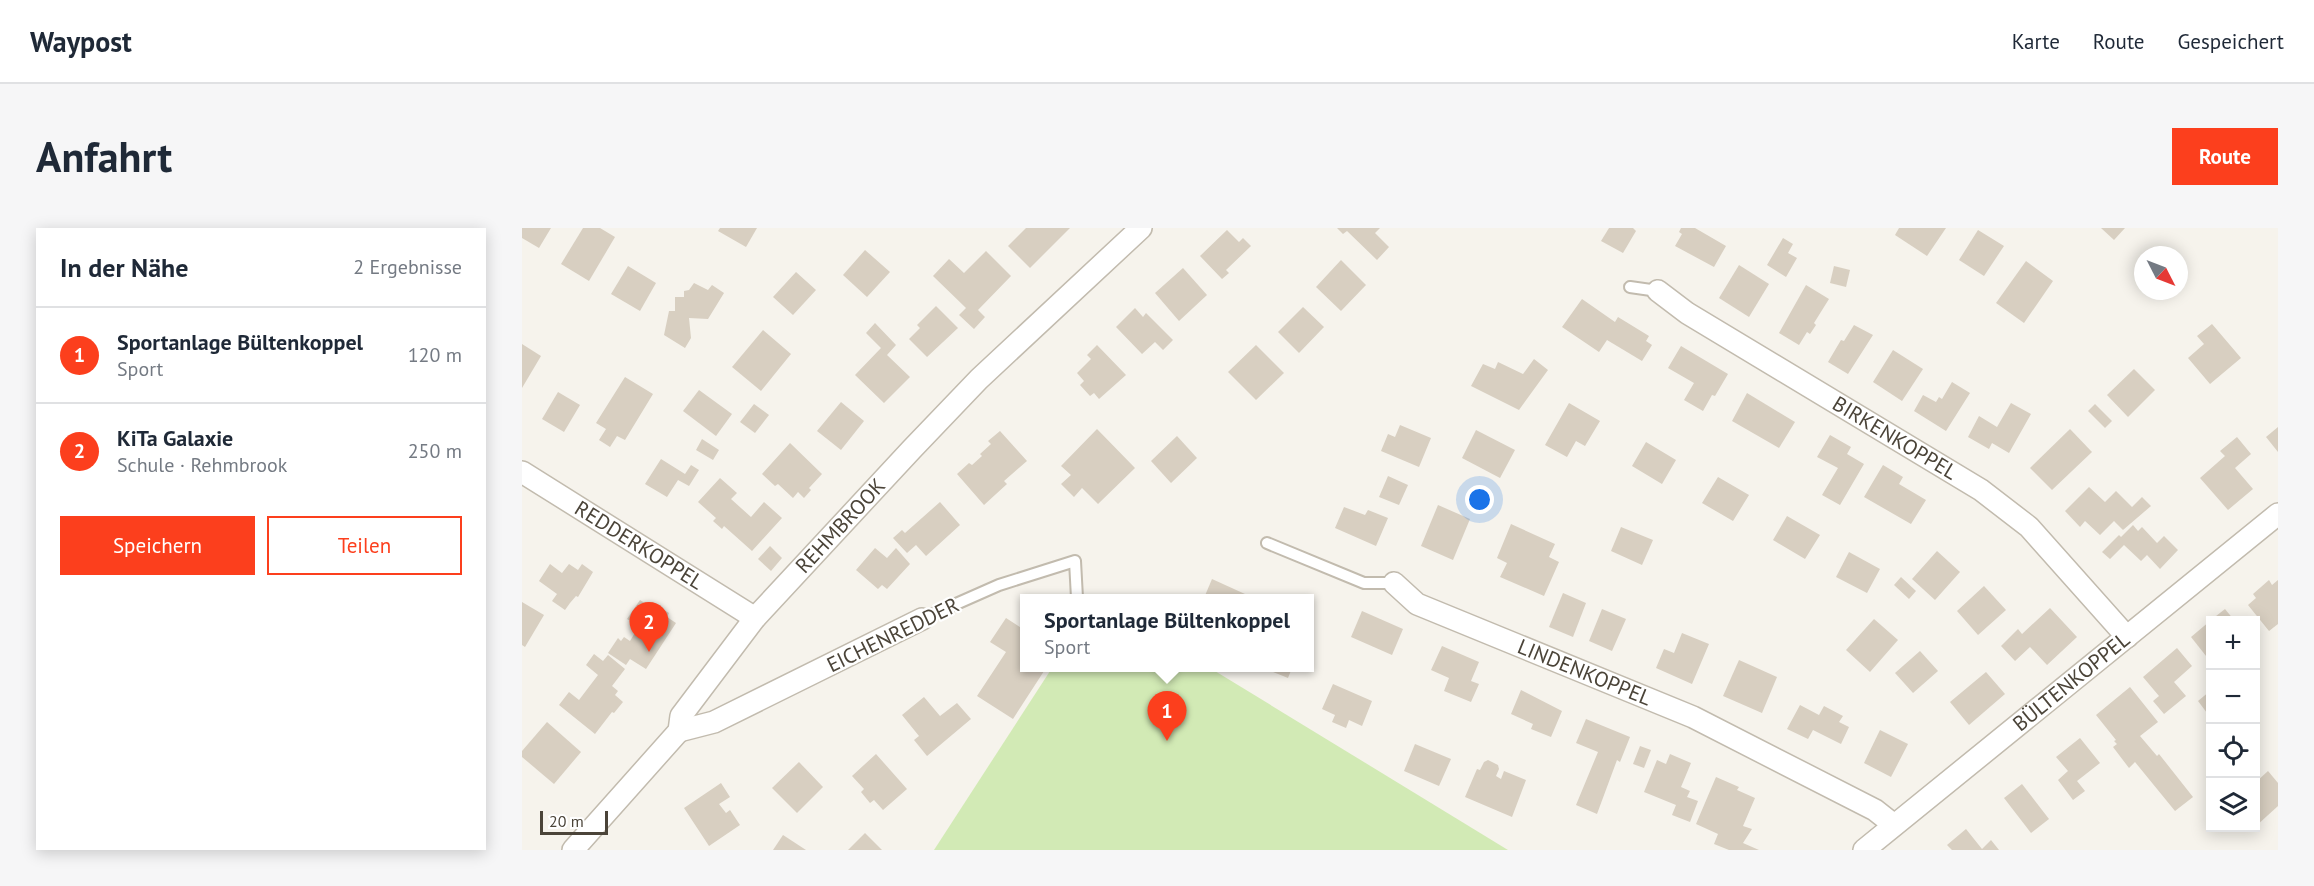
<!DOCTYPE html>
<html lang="de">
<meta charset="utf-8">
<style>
body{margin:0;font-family:"PT Sans",sans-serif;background:#f6f6f7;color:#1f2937}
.controls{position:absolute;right:18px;bottom:18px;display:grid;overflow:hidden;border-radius:0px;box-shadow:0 3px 15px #0003}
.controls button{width:54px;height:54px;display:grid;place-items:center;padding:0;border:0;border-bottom:2px solid #e0e1e3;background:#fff;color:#1f2937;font:30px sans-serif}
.compass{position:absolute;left:1612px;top:18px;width:54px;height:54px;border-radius:50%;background:#fff;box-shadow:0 3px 15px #0003;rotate:132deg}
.scale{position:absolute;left:18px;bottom:15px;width:68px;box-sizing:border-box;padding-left:6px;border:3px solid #4b4439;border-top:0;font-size:16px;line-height:21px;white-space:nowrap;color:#4b4439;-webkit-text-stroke:4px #fff;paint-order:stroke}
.you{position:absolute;left:958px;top:272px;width:21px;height:21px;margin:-15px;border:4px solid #fff;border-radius:50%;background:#1a73e8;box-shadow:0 0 0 9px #1a73e833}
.badge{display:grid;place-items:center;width:39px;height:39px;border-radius:50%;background:#fc3f1d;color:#fff;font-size:20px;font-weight:700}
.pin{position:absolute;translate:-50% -50px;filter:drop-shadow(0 2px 3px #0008)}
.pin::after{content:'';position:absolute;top:32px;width:21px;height:18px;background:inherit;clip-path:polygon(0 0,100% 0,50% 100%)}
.popup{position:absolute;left:498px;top:366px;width:294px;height:78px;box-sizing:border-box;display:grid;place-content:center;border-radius:0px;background:#fff;filter:drop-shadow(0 2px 4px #0005);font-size:20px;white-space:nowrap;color:#747a83}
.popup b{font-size:22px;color:#1f2937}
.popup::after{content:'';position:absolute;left:50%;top:100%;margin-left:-12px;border:12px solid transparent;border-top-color:#fff}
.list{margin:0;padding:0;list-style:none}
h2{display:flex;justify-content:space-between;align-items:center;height:78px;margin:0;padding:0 24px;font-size:26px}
h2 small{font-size:20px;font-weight:400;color:#747a83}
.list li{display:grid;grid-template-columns:39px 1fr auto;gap:18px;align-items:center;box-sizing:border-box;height:96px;padding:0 24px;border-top:2px solid #e0e1e3}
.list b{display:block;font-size:22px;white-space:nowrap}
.list p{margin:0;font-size:20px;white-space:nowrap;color:#747a83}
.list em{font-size:20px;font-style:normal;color:#747a83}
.actions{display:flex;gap:12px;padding:18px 24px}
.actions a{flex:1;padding:14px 0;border:2px solid #fc3f1d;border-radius:0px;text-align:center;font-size:21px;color:#fc3f1d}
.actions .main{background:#fc3f1d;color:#fff}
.icon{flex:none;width:33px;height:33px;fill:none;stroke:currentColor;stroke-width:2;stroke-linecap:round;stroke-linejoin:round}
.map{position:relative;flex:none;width:1756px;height:622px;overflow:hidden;border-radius:0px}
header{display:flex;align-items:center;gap:36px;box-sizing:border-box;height:84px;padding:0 30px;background:#fff;border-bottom:2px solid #e0e1e3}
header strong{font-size:28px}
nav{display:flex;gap:33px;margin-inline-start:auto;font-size:21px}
.intro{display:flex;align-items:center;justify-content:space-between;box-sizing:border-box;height:144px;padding:0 36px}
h1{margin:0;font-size:42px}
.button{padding:15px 27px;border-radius:0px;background:#fc3f1d;color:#fff;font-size:21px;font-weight:700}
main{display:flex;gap:36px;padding:0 36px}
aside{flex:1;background:#fff;border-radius:0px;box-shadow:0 3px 15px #0003}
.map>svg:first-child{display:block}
.green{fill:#d2eab5}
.building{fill:#d8cfc1}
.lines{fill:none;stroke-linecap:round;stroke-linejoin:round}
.lane-casing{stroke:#c2bbae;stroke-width:14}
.street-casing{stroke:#c2bbae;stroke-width:24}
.lane{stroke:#fff;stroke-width:10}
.street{stroke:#fff;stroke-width:21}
.labels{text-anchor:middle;stroke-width:4.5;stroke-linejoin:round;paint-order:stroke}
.street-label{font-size:21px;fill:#4b4439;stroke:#fff}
</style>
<header>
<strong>Waypost</strong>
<nav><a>Karte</a><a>Route</a><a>Gespeichert</a></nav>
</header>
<div class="intro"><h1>Anfahrt</h1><a class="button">Route</a></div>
<main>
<aside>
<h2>In der Nähe<small>2 Ergebnisse</small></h2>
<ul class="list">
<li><span class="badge">1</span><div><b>Sportanlage Bültenkoppel</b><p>Sport</p></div><em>120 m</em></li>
<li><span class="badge">2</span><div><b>KiTa Galaxie</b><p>Schule · Rehmbrook</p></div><em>250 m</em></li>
</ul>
<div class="actions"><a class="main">Speichern</a><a>Teilen</a></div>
</aside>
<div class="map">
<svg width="1756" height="622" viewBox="0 0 1756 622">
<rect width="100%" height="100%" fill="#f6f3ec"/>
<path class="green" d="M530 440H688L986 622H412Z"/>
<g class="building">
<path d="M0 0H29L17 20 0 10Z"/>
<path d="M61 0H78L93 9 67 53 39 36Z"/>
<path d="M198 0H235L224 19 196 3Z"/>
<path d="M504 0H548L508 40 486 18Z"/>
<path d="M815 0H858L853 5 867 19 855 32 825 3 821 6Z"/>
<path d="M1087 0H1111L1114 3 1101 25 1079 13Z"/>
<path d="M1159 0H1173L1204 18 1192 39 1153 18 1160 6 1157 4Z"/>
<path d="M1377 0H1424L1405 28 1373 7Z"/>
<path d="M1579 0H1603L1592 12Z"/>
<path d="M705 2 717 14 721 10 729 18 704 42 707 45 700 51 678 28Z"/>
<path d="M1456 2 1482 18 1462 48 1437 32Z"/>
<path d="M1261 10 1271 16 1266 25 1275 30 1264 49 1245 37Z"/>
<path d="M343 22 368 44 345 69 321 47Z"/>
<path d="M464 23 489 48 456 82 463 89 452 101 437 87 444 80 411 48 427 31 442 45Z"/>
<path d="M819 32 844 57 819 83 794 59Z"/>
<path d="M1504 33 1531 53 1502 95 1474 75Z"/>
<path d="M1217 37 1247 56 1227 89 1197 70Z"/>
<path d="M106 38 134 55 118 83 89 66Z"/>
<path d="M1312 38 1328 42 1324 59 1308 55Z"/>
<path d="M661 40 685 67 657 93 633 65Z"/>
<path d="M274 44 294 62 271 87 251 69Z"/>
<path d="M172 55 186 62 190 57 202 65 186 91 167 90 169 110 163 120 142 107 147 83H153V69H162V63L167 62Z"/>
<path d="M1284 57 1307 71 1292 95 1294 97 1288 106 1285 104 1277 117 1257 105Z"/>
<path d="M1060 71 1093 94 1096 89 1127 108 1124 113 1130 117 1120 133 1085 112 1077 124 1040 99Z"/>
<path d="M414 78 436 100 405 129 387 111 398 100 395 97Z"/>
<path d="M781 79 802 99 777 125 756 104Z"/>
<path d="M613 80 621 89 624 85 651 112 641 122 633 114 620 126 594 99Z"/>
<path d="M353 95 374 117 365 127 388 149 362 175 333 147 359 120 344 105Z"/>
<path d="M1690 96 1719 130 1688 156 1666 130 1682 116 1675 108Z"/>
<path d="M1332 97 1351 107 1326 146 1306 134 1319 112 1322 113Z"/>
<path d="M241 102 269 126 239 163 210 139Z"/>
<path d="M0 116 19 128 0 160Z"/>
<path d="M575 117 604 147 577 171 572 165 568 168 558 157 562 153 555 145 569 131 565 127Z"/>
<path d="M734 117 762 145 734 172 706 144Z"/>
<path d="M1159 118 1206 146 1193 168 1190 167 1181 183 1162 172 1172 155 1146 140Z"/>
<path d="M1371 122 1401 141 1380 173 1351 154Z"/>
<path d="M1012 131 1026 142 997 182 949 158 961 136 973 141 976 134 1001 146Z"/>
<path d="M1612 141 1633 162 1606 189 1585 167Z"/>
<path d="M103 149 131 166 103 212 95 208 88 219 77 212 84 201 74 195Z"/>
<path d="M1430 154 1448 165 1424 203 1392 183 1401 167 1414 174 1417 169 1420 171Z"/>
<path d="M177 162 210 186 194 208 161 183Z"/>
<path d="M36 164 58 177 42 204 20 191Z"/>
<path d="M1225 165 1273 194 1257 220 1210 193Z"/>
<path d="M319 174 342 193 319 222 295 203Z"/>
<path d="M1047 175 1078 193 1063 218 1054 213 1045 229 1023 217Z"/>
<path d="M1489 175 1509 186 1487 225 1470 215 1467 221 1446 209 1457 188 1475 199Z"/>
<path d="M232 176 247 187 233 205 218 194Z"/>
<path d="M1573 176 1590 193 1583 200 1566 183Z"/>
<path d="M878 197 909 210 897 239 859 223 866 206 873 209Z"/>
<path d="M1756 199V224L1744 209Z"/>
<path d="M575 201 613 240 576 276 560 260 552 269 539 256 549 247 539 238Z"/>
<path d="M1548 201 1570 224 1530 262 1508 240Z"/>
<path d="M954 202 993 222 978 250 940 230Z"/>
<path d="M478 203 505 233 482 253 485 256 462 277 435 246 447 235 450 237 460 228 458 226 469 216 466 213Z"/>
<path d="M1308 207 1329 219 1325 226 1342 236 1318 277 1300 267 1316 240 1295 229Z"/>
<path d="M655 208 675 230 649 255 629 233Z"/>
<path d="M1715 209 1729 226 1713 240 1731 261 1706 282 1678 250 1703 228 1698 223Z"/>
<path d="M180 211 197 222 191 232 174 222Z"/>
<path d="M1124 214 1154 232 1140 256 1110 238Z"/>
<path d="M268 215 300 246 287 260 289 262 282 270 276 264 271 270 256 256 253 258 240 246Z"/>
<path d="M139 231 163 246 169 237 177 242 167 258 156 252 145 269 123 256Z"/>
<path d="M1361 237 1381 249 1377 256 1404 272 1389 296 1342 269Z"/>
<path d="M866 248 886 257 877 277 857 269Z"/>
<path d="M1196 249 1227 267 1211 293 1180 275Z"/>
<path d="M198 250 215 265 209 271 229 289 242 274 260 290 230 323 202 298 200 301 191 293 194 290 176 274Z"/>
<path d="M1567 259 1583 274 1594 263 1610 279 1620 269 1629 278 1601 302 1592 293 1578 307 1563 293 1558 299 1543 283Z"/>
<path d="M418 274 438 297 404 328 394 317 385 325 371 310 380 302 383 305Z"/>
<path d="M916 277 948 291 931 332 899 318Z"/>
<path d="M822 279 843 287 846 282 866 290 854 318 813 300Z"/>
<path d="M1265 288 1298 307 1283 331 1251 312Z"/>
<path d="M989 296 1033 316 1027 329 1037 334 1022 368 978 349 985 335 975 330Z"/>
<path d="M1611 297 1616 303 1620 299 1635 315 1642 308 1656 322 1638 341 1625 327 1619 333 1602 317 1588 331 1580 324 1597 307 1599 309Z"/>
<path d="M1099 299 1131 312 1120 337 1089 323Z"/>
<path d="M248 318 260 330 249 343 236 331Z"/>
<path d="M353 320 365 330 374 320 388 336 365 361 360 357 356 361 334 342Z"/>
<path d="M1415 323 1438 344 1413 372 1390 351Z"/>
<path d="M1327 324 1358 341 1345 365 1314 349Z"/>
<path d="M28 336 40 345 47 336 56 342 60 336 71 344 56 369 54 368 48 375 43 382 30 373 35 366 17 353Z"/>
<path d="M1379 349 1394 363 1387 371 1372 357Z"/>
<path d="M690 351 723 366 721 370H682Z"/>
<path d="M1747 352 1750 357 1756 352V396L1747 403 1726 377 1734 370 1731 366Z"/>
<path d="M1462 358 1484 382 1456 407 1435 383Z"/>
<path d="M1041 365 1064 375 1051 409 1027 399Z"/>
<path d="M118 372 135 383 137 379 147 385 145 389 154 395 124 441 108 431 104 437 86 425 96 410 99 413 102 409 108 413 117 398 105 391Z"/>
<path d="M0 374 22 387 3 419 0 417Z"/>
<path d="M1528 380 1555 409 1525 437 1508 419 1493 433 1479 418 1496 401 1500 406Z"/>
<path d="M1080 381 1104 391 1090 423 1067 413Z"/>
<path d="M1703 381 1712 392H1689Z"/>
<path d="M840 383 881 401 870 427 829 409Z"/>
<path d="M484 390 501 401 502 398V440H524L491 491 455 468 484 424 468 414Z"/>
<path d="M1352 391 1376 412 1348 444 1324 422Z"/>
<path d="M1688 393V433L1669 409Z"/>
<path d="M1160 405 1187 416 1170 456 1134 440 1142 421 1152 425Z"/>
<path d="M920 418 957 434 949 453 957 456 949 474 922 463 927 450 909 442Z"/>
<path d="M1655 420 1670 438 1652 454 1664 468 1642 486 1631 473 1637 468 1621 449Z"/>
<path d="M1398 423 1416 443 1391 465 1373 445Z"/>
<path d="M72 426 81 433 86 427 103 441 90 458 96 463 93 467 101 474 92 485 90 484 73 506 37 477 47 464 57 472 76 447 64 437Z"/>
<path d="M1217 432 1255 449 1240 485 1201 468Z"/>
<path d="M741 440H770L766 450Z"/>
<path d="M1464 444 1483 466 1447 497 1428 474Z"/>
<path d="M811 456 850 473 840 498 827 492 824 500 810 494 813 487 800 481Z"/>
<path d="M1608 459 1636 494 1618 508 1635 528 1637 526 1671 569 1653 583 1613 534 1607 540 1591 519 1595 516 1592 513 1594 512 1574 487Z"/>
<path d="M999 462 1040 483 1029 509 1009 501 1011 496 989 486Z"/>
<path d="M1688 463V489L1676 473Z"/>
<path d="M402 469 418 488 435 475 449 491 405 528 392 512 397 508 380 487Z"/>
<path d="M1278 477 1297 487 1302 478 1321 488 1317 494 1327 499 1319 516 1291 502 1286 511 1265 501Z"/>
<path d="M1064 491 1108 509 1098 534 1095 532 1075 586 1054 577 1076 524 1054 515Z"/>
<path d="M25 494 59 524 32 556 0 529V523Z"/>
<path d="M1358 502 1386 516 1369 549 1342 535Z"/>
<path d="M1558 510 1578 535 1555 553 1563 563 1551 572 1536 552 1546 543 1534 529Z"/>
<path d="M893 516 929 531 917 558 882 543Z"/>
<path d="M1118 518 1129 522 1122 540 1111 536Z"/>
<path d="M354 526 385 561 361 582 352 572 348 575 339 564 342 561 330 548Z"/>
<path d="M1148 526 1169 535 1159 559 1168 563 1165 569 1176 573 1168 594 1150 587 1154 577 1122 564 1135 532 1144 536Z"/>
<path d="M966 532 976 537 977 541 974 548 979 551 982 543 1004 552 990 589 943 569 955 541 958 542 962 534Z"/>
<path d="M277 534 301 559 275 585 250 560Z"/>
<path d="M1746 543 1756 555V578L1734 598V554Z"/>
<path d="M1194 549 1217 559 1215 562 1233 570 1221 598 1230 601 1221 615 1237 622H1207L1192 616 1196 606 1174 596Z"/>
<path d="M199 555 208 569 197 576 204 585 208 582 218 597 187 618 162 580Z"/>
<path d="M1500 556 1527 591 1509 605 1482 570Z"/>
<path d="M1444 601 1460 621 1469 612 1477 622H1430L1425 617Z"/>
<path d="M343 605 360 622H326Z"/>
<path d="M261 607 284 622H251Z"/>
</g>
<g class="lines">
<g class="lane-casing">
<g id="lane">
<path d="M1108 59 1136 63"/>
<path d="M745 315 842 355H872"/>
<path d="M400 391 477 357 553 333 555 370"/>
</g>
</g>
<g class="street-casing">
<g id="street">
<path id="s1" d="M1136 63 1165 85 1459 262 1507 299 1605 409"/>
<path id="s2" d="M0 244 233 390"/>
<path id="s3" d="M872 355 895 376 1171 489 1353 582 1372 597"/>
<path d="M157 503 192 494 400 391"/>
<path id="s4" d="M51 622 157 503 159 488 233 390 390 221 457 151 619 0"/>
<path id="s5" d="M1342 622 1756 286"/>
</g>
</g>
<use href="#lane" class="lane"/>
<use href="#street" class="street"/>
</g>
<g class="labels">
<g class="street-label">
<text dy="7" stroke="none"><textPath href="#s1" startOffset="279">BIRKENKOPPEL</textPath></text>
<text dy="7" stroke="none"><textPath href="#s4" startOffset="423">REHMBROOK</textPath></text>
<text dy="7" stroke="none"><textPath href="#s2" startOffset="138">REDDERKOPPEL</textPath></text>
<text transform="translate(371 407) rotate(-26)" y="7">EICHENREDDER</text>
<text dy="7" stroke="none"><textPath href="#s3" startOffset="212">LINDENKOPPEL</textPath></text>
<text dy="7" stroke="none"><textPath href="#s5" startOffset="267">BÜLTENKOPPEL</textPath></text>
</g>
</g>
</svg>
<div class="controls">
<button>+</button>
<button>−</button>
<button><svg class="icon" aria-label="locate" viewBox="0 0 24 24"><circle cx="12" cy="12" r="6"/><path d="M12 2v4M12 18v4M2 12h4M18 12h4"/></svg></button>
<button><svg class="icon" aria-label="layers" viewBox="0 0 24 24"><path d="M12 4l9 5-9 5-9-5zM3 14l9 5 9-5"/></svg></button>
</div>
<svg class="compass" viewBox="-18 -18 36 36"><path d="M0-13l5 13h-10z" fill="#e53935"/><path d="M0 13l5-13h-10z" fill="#747a83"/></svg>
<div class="scale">20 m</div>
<div class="you"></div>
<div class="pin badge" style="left:645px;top:513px">1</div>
<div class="popup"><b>Sportanlage Bültenkoppel</b>Sport</div>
<div class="pin badge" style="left:127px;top:424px">2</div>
</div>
</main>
